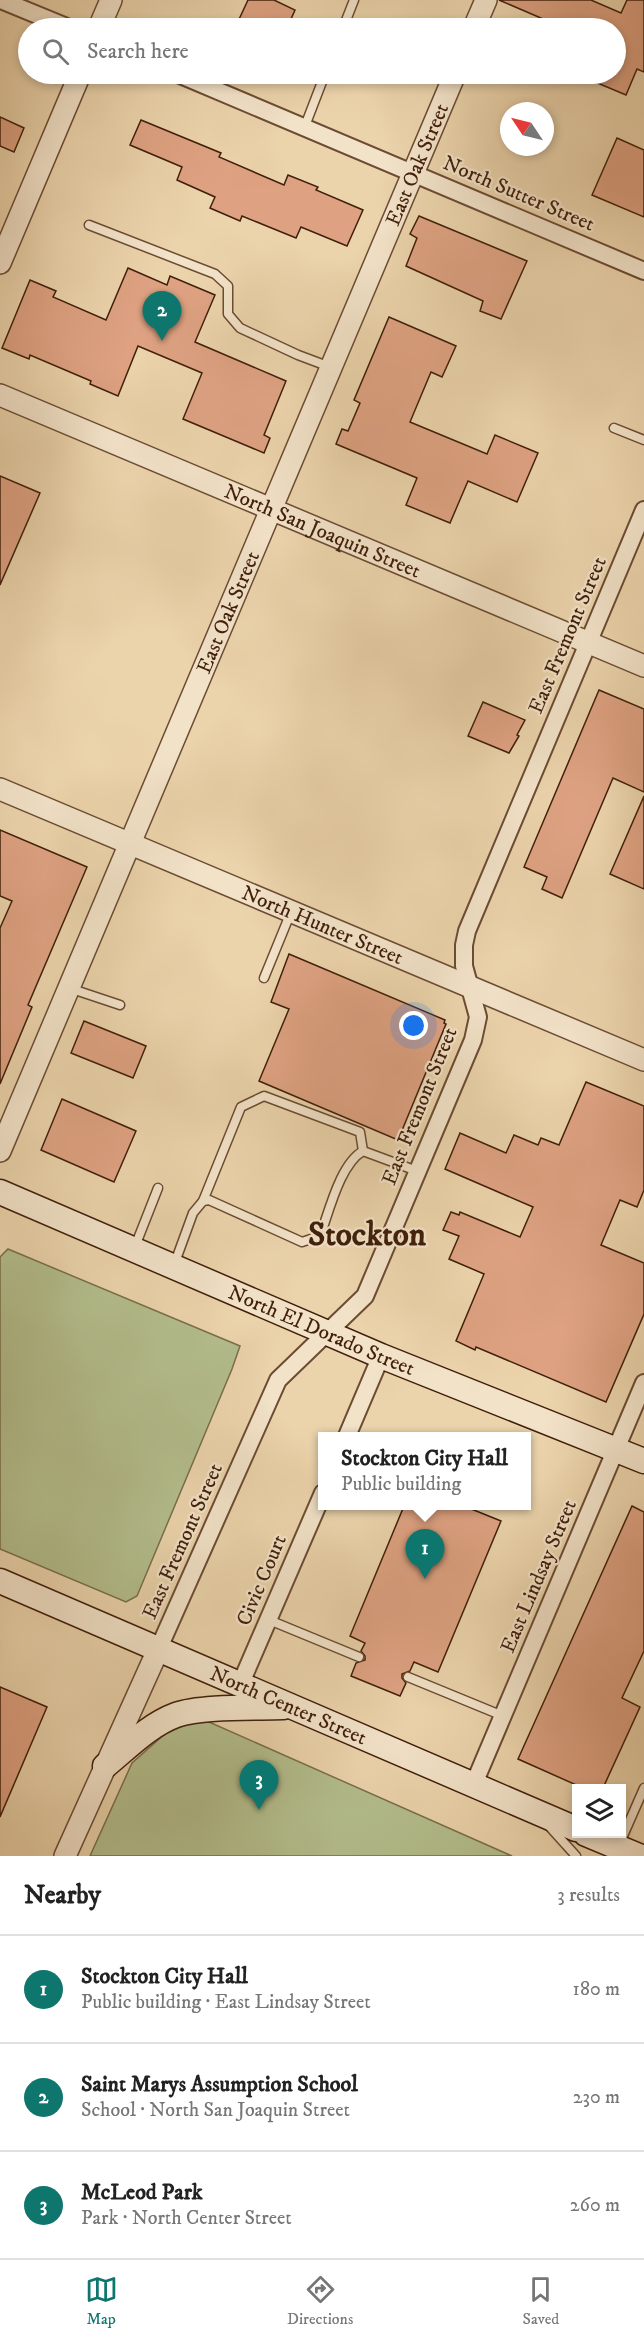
<!DOCTYPE html>
<meta charset="utf-8">
<style>
body{margin:0;font-family:"IM FELL DW Pica",serif;background:#f2f2f2;color:#222}
.controls{position:absolute;right:18px;bottom:18px;display:grid;overflow:hidden;border-radius:0px;box-shadow:0 3px 9px #0003}
.controls button{width:54px;height:54px;display:grid;place-items:center;padding:0;border:0;border-bottom:2px solid #e0e0e0;background:#fff;color:#222;font:30px sans-serif}
.compass{position:absolute;left:500px;top:102px;width:54px;height:54px;border-radius:50%;background:#fff;box-shadow:0 3px 9px #0003;rotate:305deg}
.you{position:absolute;left:414px;top:1026px;width:21px;height:21px;margin:-15px;border:4px solid #fff;border-radius:50%;background:#1a73e8;box-shadow:0 0 0 9px #1a73e833}
.badge{display:grid;place-items:center;width:39px;height:39px;border-radius:50%;background:#0f766e;color:#fff;font-size:20px;font-weight:700}
.pin{position:absolute;translate:-50% -50px;filter:drop-shadow(0 2px 3px #0008)}
.pin::after{content:'';position:absolute;top:32px;width:21px;height:18px;background:inherit;clip-path:polygon(0 0,100% 0,50% 100%)}
.popup{position:absolute;left:318px;top:1432px;width:213px;height:78px;box-sizing:border-box;display:grid;place-content:center;border-radius:0px;background:#fff;filter:drop-shadow(0 2px 4px #0005);font-size:20px;white-space:nowrap;color:#767676}
.popup b{font-size:22px;color:#222}
.popup::after{content:'';position:absolute;left:50%;top:100%;margin-left:-12px;border:12px solid transparent;border-top-color:#fff}
.list{margin:0;padding:0;list-style:none}
h2{display:flex;justify-content:space-between;align-items:center;height:78px;margin:0;padding:0 24px;font-size:26px}
h2 small{font-size:20px;font-weight:400;color:#767676}
.list li{display:grid;grid-template-columns:39px 1fr auto;gap:18px;align-items:center;box-sizing:border-box;height:108px;padding:0 24px;border-top:2px solid #e0e0e0}
.list b{display:block;font-size:22px;white-space:nowrap}
.list p{margin:0;font-size:20px;white-space:nowrap;color:#767676}
.list em{font-size:20px;font-style:normal;color:#767676}
.icon{flex:none;width:33px;height:33px;fill:none;stroke:currentColor;stroke-width:2;stroke-linecap:round;stroke-linejoin:round}
.map{position:relative;flex:none;width:644px;height:1856px;overflow:hidden}
.search{position:absolute;background:#fff;box-shadow:0 3px 9px #0003;left:18px;right:18px;top:18px;height:66px;display:flex;align-items:center;gap:15px;box-sizing:border-box;padding:0 21px;border-radius:33px;color:#767676;font-size:22px}
.sheet{height:402px;background:#fff}
nav{display:flex;justify-content:space-around;align-items:center;box-sizing:border-box;height:84px;border-top:2px solid #e0e0e0;background:#fff;font-size:16px;color:#767676}
nav a{display:grid;justify-items:center;gap:3px}
nav .on{color:#0f766e}
.map>svg:first-child{display:block}
.green{fill:#b3bd8c;stroke:#7a6e4c;stroke-width:1.5}
.building{fill:#dea282;stroke:#401f0b;stroke-width:1.5}
.lines{fill:none;stroke-linecap:round;stroke-linejoin:round}
.service-casing{stroke:#6b4c33;stroke-width:11}
.minor-casing{stroke:#6b4c33;stroke-width:20}
.tertiary-casing{stroke:#6b4c33;stroke-width:24}
.secondary-casing{stroke:#401f0b;stroke-width:27}
.service{stroke:#f2e2c8;stroke-width:8}
.minor{stroke:#f2e2c8;stroke-width:16}
.tertiary{stroke:#f2e2c8;stroke-width:21}
.secondary{stroke:#f2e2c8;stroke-width:24}
.labels{text-anchor:middle;stroke-width:4.5;stroke-linejoin:round;paint-order:stroke}
.street-label{font-size:21px;fill:#401f0b;stroke:#f2e2c8}
.town-label{font-size:33px;font-weight:bold;fill:#401f0b;stroke:#f2e2c8}
</style>
<div class="map">
<svg width="644" height="1856" viewBox="0 0 644 1856">
<rect width="100%" height="100%" fill="#ebd3ab"/>
<filter id="stains"><feTurbulence type="fractalNoise" baseFrequency=".00333" numOctaves="4"/><feColorMatrix values="0 0 0 0 .2 0 0 0 0 .09 0 0 0 0 .02 0 0 0 .5 -.17"/></filter>
<radialGradient id="worn" r=".72"><stop offset=".6" stop-color="#630" stop-opacity="0"/><stop offset="1" stop-color="#630" stop-opacity=".3"/></radialGradient>
<g class="green">
<path d="M8 1249 240 1346 232 1369 137 1596 126 1602 0 1549V1257Z"/>
<path d="M200 1718 512 1856H90L132 1763 166 1733Z"/>
</g>
<g class="building">
<path d="M248 0H274L295 10 287 28H235Z"/>
<path d="M499 0H591L621 13 627 0H644V72L637 69 626 95 576 74H615V28H564Z"/>
<path d="M0 117 24 128 14 152 0 146Z"/>
<path d="M141 120 221 153 219 157 284 185 288 175 318 187 316 190 363 210 347 246 301 227 296 238 242 216 240 221 210 208 215 197 177 180 182 167 130 145Z"/>
<path d="M617 138 644 150V217L592 195Z"/>
<path d="M419 216 527 261 501 319 480 311 483 301 406 266 417 238 410 234Z"/>
<path d="M128 268 167 285 170 276 215 295 195 342 286 381 264 435 270 438 264 453 183 419 202 373 138 346 118 396 90 384 91 381 30 355 29 359 2 348 30 280 56 291 53 297 106 320Z"/>
<path d="M389 317 456 346 442 377 431 372 410 422 487 454 495 435 538 453 517 502 468 481 450 523 406 505 417 478 336 444 342 429 348 431 360 403 354 400Z"/>
<path d="M0 476 40 493 0 585Z"/>
<path d="M599 690 644 709V792L613 778 562 898 542 889 547 877 524 867Z"/>
<path d="M483 702 525 720 517 735 519 736 509 753 468 736Z"/>
<path d="M644 796V889L610 874Z"/>
<path d="M0 830 87 867 28 1005 32 1007 0 1084V928L12 901 0 896Z"/>
<path d="M289 954 445 1020 444 1023 446 1024 398 1140 259 1081 289 1009 271 1002Z"/>
<path d="M84 1021 146 1046 133 1078 71 1053Z"/>
<path d="M586 1082 644 1106V1190L637 1207 620 1200 601 1245 644 1263V1314L606 1402 476 1347 475 1350 456 1341 484 1274 449 1259 459 1236 443 1230 451 1212 459 1215 460 1212 520 1237 533 1207 445 1169 460 1133 506 1153 514 1135 538 1145 541 1138 559 1145Z"/>
<path d="M62 1099 136 1131 114 1182 41 1150Z"/>
<path d="M404 1506H464L501 1521 438 1672 414 1662 410 1671 402 1674V1678L406 1683 400 1696 351 1676 356 1663 365 1660V1656L361 1651 365 1643 350 1636Z"/>
<path d="M632 1506 644 1512V1651L622 1698 640 1707 603 1788H583L518 1759Z"/>
<path d="M0 1687 47 1707 0 1817Z"/>
</g>
<g class="lines">
<g class="service-casing">
<g id="service">
<path d="M343 28 354 0"/>
<path d="M305 126 325 74"/>
<path d="M89 225 215 274 228 286V314L240 328 298 355 330 367"/>
<path d="M614 428 644 440"/>
<path d="M264 978 291 912"/>
<path d="M69 988 120 1005"/>
<path d="M203 1201 241 1107 264 1096 360 1132 363 1151"/>
<path d="M134 1249 158 1188"/>
<path d="M174 1265 193 1213 203 1201 209 1200 302 1242 320 1236C329 1212 340 1164 363 1151L417 1171"/>
<path d="M269 1620 359 1657"/>
<path d="M408 1677 503 1716"/>
<path d="M549 1826 576 1856"/>
<path d="M619 1845 644 1788"/>
</g>
</g>
<g class="minor-casing">
<g id="minor">
<path d="M1 0 69 28"/>
<path d="M178 74 644 271"/>
<path d="M347 1436 381 1356"/>
<path d="M158 1650 278 1380 365 1296 473 1040 478 1017 464 966V945L467 931 644 510"/>
<path d="M240 1685 323 1493"/>
<path d="M473 1786 644 1383"/>
</g>
</g>
<g class="tertiary-casing">
<g id="tertiary">
<path d="M99 28 111 0"/>
<path d="M474 28 486 0"/>
<path d="M0 263 80 74"/>
<path id="s1" d="M0 395 644 666"/>
<path id="s2" d="M0 789 644 1060"/>
<path id="s3" d="M0 1151 455 74"/>
<path d="M65 1856 158 1650"/>
</g>
</g>
<g class="secondary-casing">
<g id="secondary">
<path id="s4" d="M0 1192 381 1356 644 1461"/>
<path id="s5" d="M0 1581 576 1829"/>
<path d="M105 1766C127 1748 149 1725 176 1715 200 1706 256 1708 283 1707"/>
<path d="M586 1834 639 1856"/>
</g>
</g>
<use href="#service" class="service"/>
<use href="#minor" class="minor"/>
<use href="#tertiary" class="tertiary"/>
<use href="#secondary" class="secondary"/>
</g>
<g class="labels">
<g class="street-label">
<text dy="7" stroke="none"><textPath href="#s3" startOffset="1071">East Oak Street</textPath></text>
<text transform="translate(519 193) rotate(23)" y="7">North Sutter Street</text>
<text dy="7" stroke="none"><textPath href="#s1" startOffset="350">North San Joaquin Street</textPath></text>
<text dy="7" stroke="none"><textPath href="#s3" startOffset="585">East Oak Street</textPath></text>
<text transform="translate(567 635) rotate(-67)" y="7">East Fremont Street</text>
<text dy="7" stroke="none"><textPath href="#s2" startOffset="350">North Hunter Street</textPath></text>
<text transform="translate(419 1106) rotate(-68)" y="7">East Fremont Street</text>
<text dy="7" stroke="none"><textPath href="#s4" startOffset="350">North El Dorado Street</textPath></text>
<text transform="translate(182 1541) rotate(-66)" y="7">East Fremont Street</text>
<text transform="translate(538 1576) rotate(-67)" y="7">East Lindsay Street</text>
<text transform="translate(261 1580) rotate(-67)" y="7">Civic Court</text>
<text dy="7" stroke="none"><textPath href="#s5" startOffset="314">North Center Street</textPath></text>
</g>
<g class="town-label">
<text x="367" y="1245">Stockton</text>
</g>
</g>
<rect width="100%" height="100%" filter="url(#stains)"/>
<rect width="100%" height="100%" fill="url(#worn)"/>
</svg>
<div class="controls">
<button><svg class="icon" aria-label="layers" viewBox="0 0 24 24"><path d="M12 4l9 5-9 5-9-5zM3 14l9 5 9-5"/></svg></button>
</div>
<svg class="compass" viewBox="-18 -18 36 36"><path d="M0-13l5 13h-10z" fill="#e53935"/><path d="M0 13l5-13h-10z" fill="#767676"/></svg>
<div class="you"></div>
<div class="pin badge" style="left:425px;top:1579px">1</div>
<div class="popup"><b>Stockton City Hall</b>Public building</div>
<div class="pin badge" style="left:162px;top:341px">2</div>
<div class="pin badge" style="left:259px;top:1810px">3</div>
<div class="search"><svg class="icon" aria-label="search" viewBox="0 0 24 24"><circle cx="10" cy="10" r="6"/><path d="M15 15l6 6"/></svg>Search here</div>
</div>
<section class="sheet">
<h2>Nearby<small>3 results</small></h2>
<ul class="list">
<li><span class="badge">1</span><div><b>Stockton City Hall</b><p>Public building · East Lindsay Street</p></div><em>180 m</em></li>
<li><span class="badge">2</span><div><b>Saint Marys Assumption School</b><p>School · North San Joaquin Street</p></div><em>230 m</em></li>
<li><span class="badge">3</span><div><b>McLeod Park</b><p>Park · North Center Street</p></div><em>260 m</em></li>
</ul>
</section>
<nav>
<a class="on"><svg class="icon" aria-label="map" viewBox="0 0 24 24"><path d="M3 6l6-2 6 2 6-2v14l-6 2-6-2-6 2zM9 4v14M15 6v14"/></svg>Map</a>
<a><svg class="icon" aria-label="directions" viewBox="0 0 24 24"><path d="M12 3l9 9-9 9-9-9zM9 14v-3h6M13 9l2 2-2 2"/></svg>Directions</a>
<a><svg class="icon" aria-label="saved" viewBox="0 0 24 24"><path d="M7 4h10v16l-5-4-5 4z"/></svg>Saved</a>
</nav>
